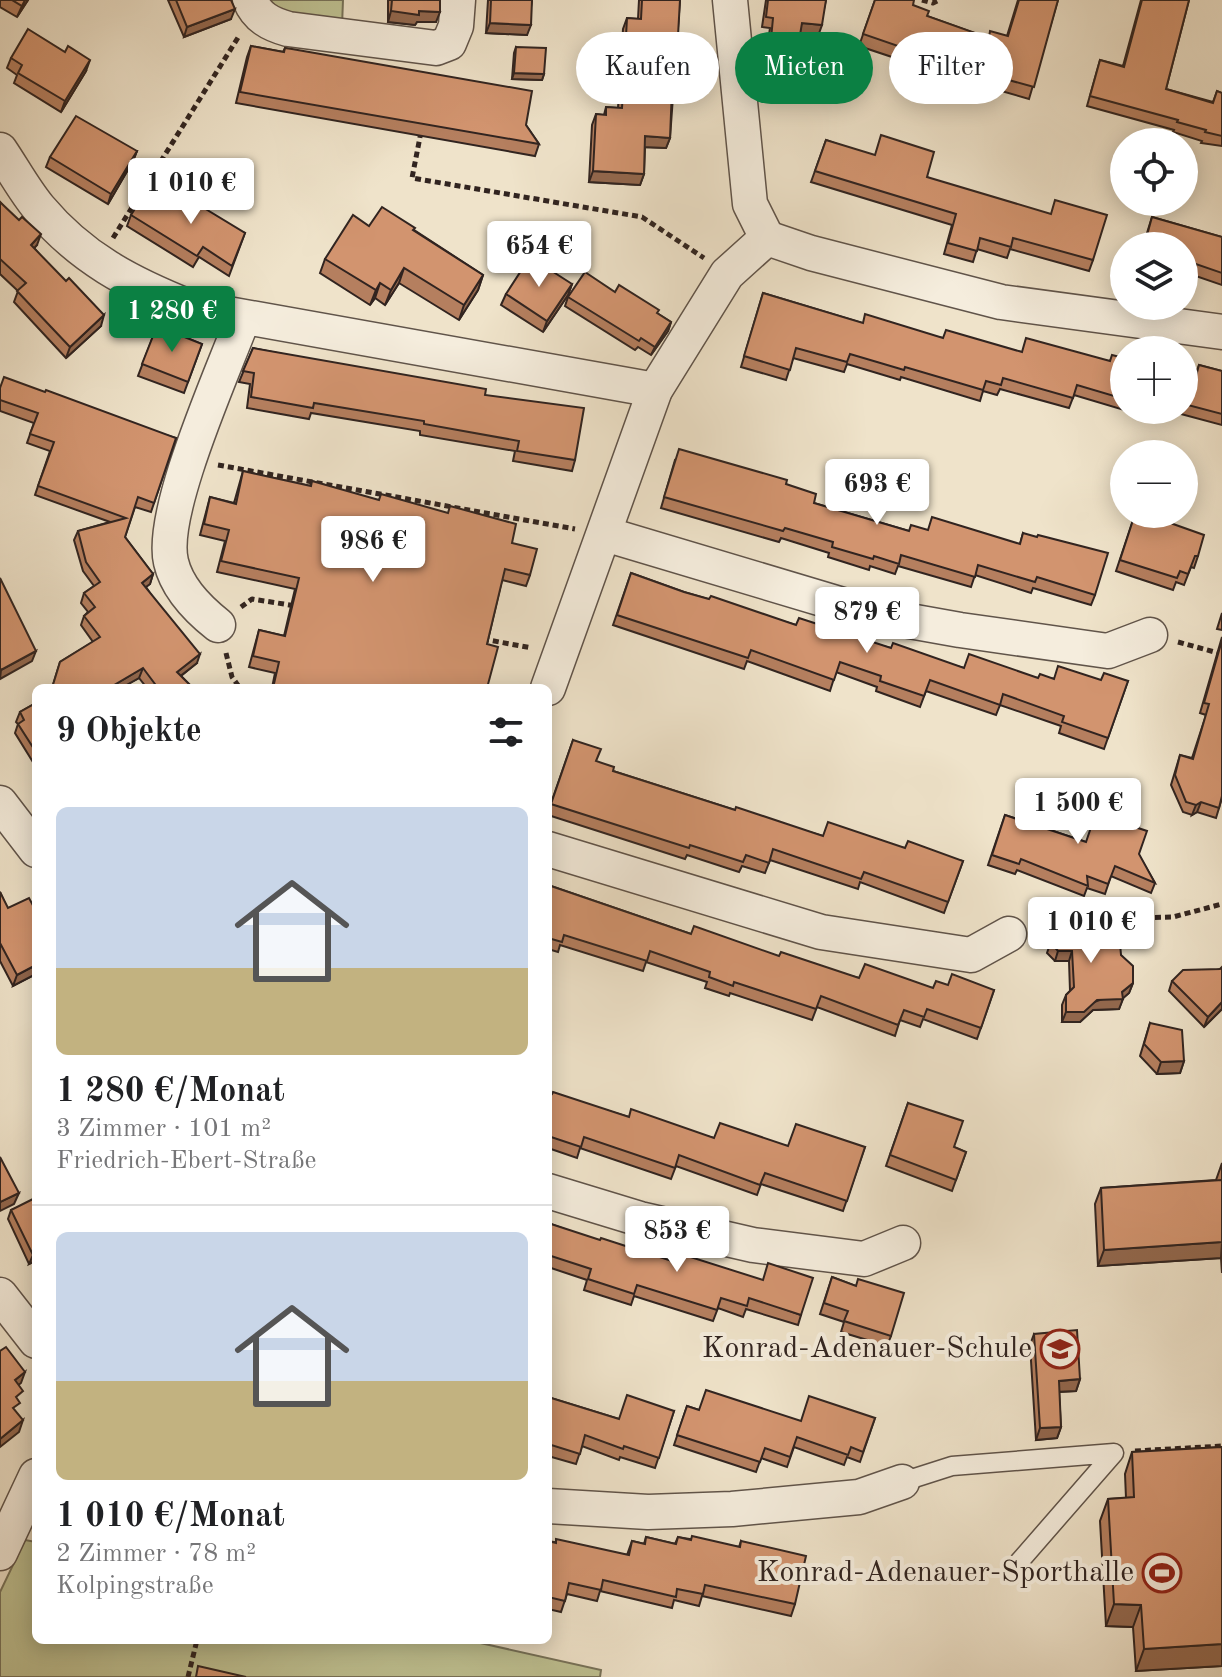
<!DOCTYPE html>
<html lang="de">
<meta charset="utf-8">
<style>
:root{--surface:#fff;--page:#f2f2f2;--text:#202124;--muted:#757577;--line:#e0e0e0;--accent:#0b8043}
body{margin:0;font-family:"Old Standard TT",serif;background:var(--page);color:var(--text);height:100vh;display:flex;flex-direction:column;font-size:30px;white-space:nowrap}
*{box-sizing:border-box;margin:0}
p{font-size:26px;color:var(--muted)}
.icon{flex:none;width:44px;height:44px;fill:none;stroke:currentColor;stroke-width:2;stroke-linecap:round;stroke-linejoin:round}
.map{position:relative;flex:1;overflow:hidden}
.sheet{position:absolute;left:32px;top:684px;width:520px;height:960px;display:flex;flex-direction:column;background:var(--surface);border-radius:12px;box-shadow:0 4px 20px #0003}
.sheet>*{flex:none}
.hud{position:absolute;left:576px;top:32px;width:526px;height:72px;display:flex;gap:16px}
.buttons{position:absolute;left:1110px;top:128px;display:grid;gap:16px}
.buttons a{display:grid;place-items:center;width:88px;height:88px;border-radius:50%;background:var(--surface);box-shadow:0 4px 20px #0003;font-size:40px}
.price{position:absolute;translate:-50% -68px;padding:0 18px;border-radius:8px;background:#fff;color:#222;font-size:26px;line-height:52px;filter:drop-shadow(0 2px 4px #0008)}
.price::after{content:'';position:absolute;left:50%;top:48px;width:24px;height:18px;margin-left:-12px;background:inherit;clip-path:polygon(0 0,100% 0,50% 100%)}
.price.active{background:var(--accent);color:#fff}
ul{padding:0;list-style:none}
li{display:grid;align-content:center;gap:16px;height:424px;padding:0 24px}
li+li{border-top:2px solid var(--line)}
li span{display:grid;place-items:center;height:248px;border-radius:12px;color:#555}
li>.icon{margin-inline-start:auto}
span .icon{width:144px;height:144px;fill:#fffc;stroke-width:1}
li b{font-size:34px}
h2{display:flex;justify-content:space-between;align-items:center;height:96px;padding:0 24px;font-size:34px}
.tag{padding:0 28px;border-radius:36px;background:var(--surface);box-shadow:0 4px 20px #0003;font-size:28px;line-height:72px}
.tag.active{background:var(--accent);color:#fff}
.map>svg:first-child{display:block}
.green{fill:#bfc293;stroke:#78735a;stroke-width:2}
.lines{fill:none;stroke-linecap:round;stroke-linejoin:round}
.lane-casing{stroke:#60544a;stroke-width:21}
.street-casing{stroke:#60544a;stroke-width:37}
.path{stroke:#312420;stroke-width:5;stroke-dasharray:6 4;stroke-linecap:butt}
.lane{stroke:#f5eddd;stroke-width:18}
.street{stroke:#f5eddd;stroke-width:34}
.wall{fill:#b57f5f;stroke:#312420;stroke-width:2}
.shaded-wall{fill:#93684e;stroke:#312420;stroke-width:2}
.building{fill:#d2946f;stroke:#312420;stroke-width:2}
.labels{text-anchor:middle;dominant-baseline:central;stroke-width:8;stroke-linejoin:round;paint-order:stroke}
.poi-label{font-size:30px;fill:#312420;stroke:#f5eddd;text-anchor:end}
</style>
<div class="map">
<svg width="1222" height="1677" viewBox="0 0 1222 1677">
<rect width="100%" height="100%" fill="#efe3ca"/>
<filter id="stains"><feTurbulence type="fractalNoise" baseFrequency=".0025" numOctaves="4"/><feColorMatrix values="0 0 0 0 .2 0 0 0 0 .09 0 0 0 0 .02 0 0 0 .5 -.17"/></filter>
<radialGradient id="worn" r=".72"><stop offset=".6" stop-color="#630" stop-opacity="0"/><stop offset="1" stop-color="#630" stop-opacity=".3"/></radialGradient>
<g class="green">
<polygon points="262,0 343,0 342,26 275,14"/>
<polygon points="25,1540 36,1542 36,1640 467,1640 601,1670 600,1677 0,1677 0,1592"/>
</g>
<g class="lines">
<defs>
<polyline id="lane" points="902,1482 952,1466 1114,1453 1019,1562"/>
<g id="street">
<path d="M250 0C257 17 270 24 288 29L436 48 449 43 456 26 458 0"/>
<polyline points="730,0 750,204 767,238"/>
<path d="M0 150C13 169 24 190 39 208 81 258 129 283 189 307L655 390"/>
<polyline points="767,238 811,253 1001,302 1222,332"/>
<polyline points="605,534 876,615 960,630 1108,651 1150,635"/>
<path d="M218 625C199 610 177 588 171 562 159 512 224 370 243 318"/>
<polyline points="548,688 655,390 727,274 767,238"/>
<polyline points="0,803 36,850"/>
<polyline points="548,849 821,932 971,955 1009,934"/>
<polyline points="548,1191 640,1219 753,1245 864,1259 903,1243"/>
<polyline points="0,1295 36,1341"/>
<polyline points="548,1506 648,1512 732,1509 859,1497 902,1482"/>
<polyline points="0,1553 36,1476"/>
</g>
</defs>
<use href="#lane" class="lane-casing"/>
<use href="#street" class="street-casing"/>
<g class="path">
<polyline points="922,0 933,3 939,0"/>
<polyline points="421,132 412,178 642,217 704,258"/>
<polyline points="113,238 239,36"/>
<polyline points="218,465 575,529"/>
<polyline points="241,607 252,599 296,606"/>
<polyline points="483,639 532,648"/>
<polyline points="1178,642 1222,654"/>
<polyline points="226,653 232,677 240,688"/>
<polyline points="1085,919 1173,917 1222,904"/>
<polyline points="1037,923 1045,919 1063,919"/>
<polyline points="1135,1451 1222,1446"/>
<polyline points="188,1677 197,1640"/>
</g>
<use href="#lane" class="lane"/>
<use href="#street" class="street"/>
</g>
<g class="wall">
<polygon points="0,0 28,0 17,17 0,7"/>
<polygon points="168,0 231,0 231,19 184,37"/>
<polygon points="388,0 440,0 436,22 417,22 415,25 388,22"/>
<polygon points="488,0 532,0 527,35 486,33"/>
<polygon points="639,0 680,0 670,138 666,148 645,147 644,174 640,185 589,182 592,125 596,114 604,115 606,107 618,108 623,29 627,18 638,19"/>
<polygon points="766,0 826,0 818,36 800,33 798,47 795,57 767,49 770,28 762,27"/>
<polygon points="875,0 913,5 927,16 988,38 1007,36 1018,0 1058,0 1029,99 991,88 989,93 948,81 949,76 859,46"/>
<polygon points="1141,0 1189,0 1166,89 1213,102 1217,91 1222,93 1222,146 1201,143 1202,141 1173,132 1174,130 1087,106 1100,60 1123,66"/>
<polygon points="251,46 283,52 285,48 526,125 539,144 535,156 236,103 247,57"/>
<polygon points="516,47 544,74 542,80 512,79 514,53"/>
<polygon points="11,58 86,71 61,112 14,83 17,75 7,68"/>
<polygon points="826,140 927,177 1093,260 1089,271 1010,249 1007,258 977,249 973,262 944,254 952,225 811,182"/>
<polygon points="137,151 133,161 108,204 46,167 50,157"/>
<polygon points="0,202 37,245 34,248 101,326 66,358 14,302 18,291 0,274"/>
<polygon points="166,207 245,233 229,276 199,257 193,267 127,226 131,215"/>
<polygon points="1152,217 1222,237 1222,285 1193,275 1189,285 1184,284 1184,246 1143,246"/>
<polygon points="369,226 414,230 483,275 478,290 459,320 399,283 385,305 375,298 370,305 320,273 325,259"/>
<polygon points="572,284 568,295 543,332 501,305 506,294"/>
<polygon points="615,292 657,313 671,322 668,331 651,355 638,347 635,350 565,306 568,297"/>
<polygon points="763,293 862,323 943,338 1022,352 1109,361 1124,358 1124,410 1074,395 1069,408 1000,389 997,395 983,391 980,401 901,377 900,380 847,364 844,372 793,358 786,380 741,367"/>
<polygon points="157,326 202,344 184,393 138,376"/>
<polygon points="253,348 485,395 575,460 572,471 513,461 515,451 420,435 420,431 311,413 309,419 247,408 250,384 239,382"/>
<polygon points="1199,365 1222,371 1222,425 1166,410 1184,410 1184,373 1195,376"/>
<polygon points="0,388 176,438 151,512 135,507 125,537 153,574 150,584 146,587 197,663 181,676 193,688 147,688 139,678 121,688 52,688 60,662 93,642 81,625 84,616 88,612 81,603 84,593 94,586 83,571 74,540 78,531 110,522 35,495 50,451 27,443 34,423 0,411"/>
<polygon points="1125,410 1142,410 1140,414"/>
<polygon points="675,460 786,484 814,503 909,531 927,530 1020,544 1023,533 1095,595 1091,605 1033,588 1031,593 975,575 971,587 898,566 895,574 870,566 869,570 828,557 829,553 781,538 779,542 661,508"/>
<polygon points="243,471 310,486 312,481 512,543 530,575 526,586 502,580 487,644 487,688 272,688 275,673 249,667 259,630 284,636 295,589 217,572 225,541 200,535 210,497 234,503"/>
<polygon points="1135,514 1198,556 1194,568 1191,567 1184,585 1176,582 1173,590 1116,571"/>
<polygon points="631,573 684,592 796,625 891,648 964,668 1038,678 1128,681 1104,749 1059,733 1061,726 1000,705 996,715 926,691 920,707 876,691 877,687 836,672 830,691 747,661 744,669 613,625"/>
<polygon points="1222,613 1222,630 1217,629"/>
<polygon points="1222,637 1222,798 1216,818 1197,812 1192,815 1183,812 1171,785 1180,755 1192,758 1206,715 1200,713"/>
<polygon points="36,703 36,767 15,733 18,724 16,722 20,712"/>
<polygon points="573,740 596,762 613,771 735,810 823,836 905,848 963,861 944,913 860,882 858,889 770,860 765,873 742,866 739,872 687,855 685,859 548,815 548,812"/>
<polygon points="1005,815 1086,842 1120,822 1155,883 1151,893 1111,876 1105,894 1087,888 1084,896 1017,870 1015,874 988,865"/>
<polygon points="548,885 691,934 859,978 933,988 948,985 994,990 977,1039 923,1019 920,1027 900,1020 895,1036 817,1007 812,1020 730,993 729,996 705,988 707,982 646,962 643,971 560,945 558,952 548,949"/>
<polygon points="0,892 36,974 13,986 0,961"/>
<polygon points="1060,915 1088,944 1121,955 1133,983 1129,993 1123,998 1119,1009 1093,1010 1080,1022 1062,1022 1062,1005 1066,995 1070,991 1069,961 1055,961 1047,953"/>
<polygon points="1220,969 1222,1009 1204,1027 1169,991 1172,981"/>
<polygon points="1150,1023 1184,1061 1180,1073 1157,1074 1140,1056"/>
<polygon points="548,1093 629,1117 714,1138 788,1146 865,1147 843,1211 761,1184 757,1195 676,1166 671,1179 580,1148 577,1158 548,1148"/>
<polygon points="908,1103 954,1147 966,1152 952,1191 886,1166"/>
<polygon points="1222,1163 1222,1273 1221,1258 1098,1266 1095,1204 1101,1188 1216,1180"/>
<polygon points="36,1201 36,1268 33,1262 29,1264 8,1219 11,1210"/>
<polygon points="548,1223 801,1315 798,1325 746,1309 743,1317 718,1308 713,1321 634,1296 631,1305 584,1290 587,1280 548,1267"/>
<polygon points="832,1277 856,1286 891,1336 887,1346 841,1332 844,1322 820,1314"/>
<polygon points="1034,1334 1080,1379 1076,1391 1059,1392 1061,1427 1057,1438 1036,1440 1030,1345"/>
<polygon points="548,1397 619,1419 674,1411 655,1468 620,1457 619,1460 582,1446 576,1464 548,1456"/>
<polygon points="687,1406 699,1410 800,1421 875,1418 860,1462 847,1457 844,1465 794,1447 787,1467 761,1458 756,1472 674,1445"/>
<polygon points="1222,1447 1222,1666 1136,1671 1133,1627 1106,1626 1100,1521 1108,1499 1126,1498 1125,1474 1132,1452"/>
<polygon points="646,1537 675,1544 678,1537 739,1547 741,1541 795,1604 791,1616 702,1596 699,1606 674,1600 672,1608 600,1591 597,1601 567,1594 561,1612 548,1609 548,1541 627,1555 632,1541 644,1544"/>
</g>
<g class="shaded-wall">
<polygon points="25,0 28,0 17,17 22,6"/>
<polygon points="235,9 231,19 184,37 187,27"/>
<polygon points="391,11 419,11 440,12 436,22 417,22 415,25 388,22"/>
<polygon points="490,23 531,25 527,35 486,33"/>
<polygon points="802,23 822,25 818,36 798,33"/>
<polygon points="90,60 86,71 61,112 65,101"/>
<polygon points="514,73 544,74 542,80 512,79"/>
<polygon points="645,136 670,138 666,148 642,147"/>
<polygon points="137,151 133,161 108,204 111,194"/>
<polygon points="593,171 644,174 640,185 589,182"/>
<polygon points="41,234 37,245 27,256 31,245"/>
<polygon points="404,268 399,283 385,305 391,290"/>
<polygon points="483,275 478,290 459,320 464,305"/>
<polygon points="380,283 375,298 370,305 376,290"/>
<polygon points="572,284 568,295 543,332 547,321"/>
<polygon points="104,315 101,326 66,358 70,347"/>
<polygon points="671,322 668,331 651,355 655,347"/>
<polygon points="153,574 150,584 139,592 142,583"/>
<polygon points="36,651 32,661 0,679 1,670"/>
<polygon points="200,654 197,663 174,681 177,672"/>
<polygon points="143,668 139,678 121,688 109,688"/>
<polygon points="1201,802 1197,812 1192,815 1196,805"/>
<polygon points="1058,951 1072,951 1069,961 1055,961"/>
<polygon points="36,965 36,974 13,986 17,975"/>
<polygon points="1133,983 1129,993 1121,1000 1123,999 1119,1009 1093,1010 1080,1022 1062,1022 1066,1012 1122,992"/>
<polygon points="1222,1002 1222,1009 1204,1027 1208,1017"/>
<polygon points="1184,1061 1180,1073 1157,1074 1161,1062"/>
<polygon points="19,1193 14,1204 0,1211 0,1202"/>
<polygon points="1222,1242 1221,1258 1098,1266 1104,1250"/>
<polygon points="36,1253 33,1262 29,1264 33,1255"/>
<polygon points="25,1372 21,1383 11,1391 15,1380"/>
<polygon points="1080,1379 1076,1391 1054,1392 1059,1381"/>
<polygon points="23,1420 19,1432 0,1447 0,1439"/>
<polygon points="1061,1427 1057,1438 1036,1440 1040,1428"/>
<polygon points="1114,1604 1141,1605 1133,1627 1106,1626"/>
<polygon points="1222,1644 1222,1666 1136,1671 1144,1649"/>
</g>
<g class="building">
<polygon points="12,0 25,0 22,6"/>
<polygon points="176,0 231,0 235,9 187,27"/>
<polygon points="392,0 440,0 440,12 419,11 419,15 391,11"/>
<polygon points="491,0 532,0 531,25 490,23"/>
<polygon points="642,0 680,0 675,89 672,89 670,138 645,136 644,174 593,171 596,114 606,115 606,107 622,108 627,18 641,19"/>
<polygon points="768,0 826,0 822,25 802,23 798,47 771,39 773,18 766,17"/>
<polygon points="875,0 914,0 913,5 929,11 927,16 989,38 990,31 1008,36 1019,0 1058,0 1034,87 994,76 993,82 952,70 953,65 863,34"/>
<polygon points="1142,0 1189,0 1166,89 1213,103 1217,91 1222,93 1222,136 1205,132 1206,130 1177,122 1178,120 1090,96 1100,60 1124,67"/>
<polygon points="28,29 65,52 68,46 90,60 65,101 18,73 22,65 11,58"/>
<polygon points="251,46 284,52 285,48 292,49 532,91 526,125 539,144 240,92"/>
<polygon points="516,47 546,48 544,74 514,73"/>
<polygon points="76,116 137,151 111,194 50,157"/>
<polygon points="881,135 934,152 927,177 1051,214 1055,200 1107,215 1093,260 1013,238 1011,247 980,238 977,251 948,243 956,214 815,171 826,140 875,155"/>
<polygon points="176,191 245,233 232,266 203,247 197,256 131,215 145,193 166,207"/>
<polygon points="0,202 19,220 22,217 41,234 31,245 66,281 69,278 104,315 70,347 17,291 26,283 0,259"/>
<polygon points="382,207 415,228 413,230 483,275 464,305 404,268 391,290 380,283 376,290 325,259 353,215 369,226"/>
<polygon points="1152,217 1222,237 1222,273 1196,264 1193,275 1184,272 1184,246 1144,246"/>
<polygon points="530,257 572,284 547,321 506,294"/>
<polygon points="585,272 615,292 619,285 659,310 657,313 671,322 655,347 641,338 639,341 568,297"/>
<polygon points="763,293 863,323 865,314 943,338 946,330 1022,352 1026,338 1110,361 1112,355 1124,358 1124,399 1077,385 1073,398 1003,378 1001,385 986,381 983,390 905,367 904,370 850,354 847,362 796,348 790,370 744,356"/>
<polygon points="157,326 202,344 188,382 142,364"/>
<polygon points="253,348 486,389 485,395 584,408 575,460 517,451 519,441 424,424 424,421 314,403 313,408 251,397 254,373 243,371"/>
<polygon points="1199,365 1222,371 1222,414 1184,404 1184,373 1196,376"/>
<polygon points="4,377 45,392 46,390 176,438 154,503 138,497 125,537 153,574 142,583 200,654 177,672 193,688 158,688 143,668 109,688 52,688 60,662 100,637 84,616 95,607 84,593 100,582 86,562 78,531 126,518 38,486 54,442 30,434 38,413 0,400 0,388"/>
<polygon points="679,449 787,480 786,484 816,494 814,503 909,531 911,525 928,530 932,517 1020,544 1023,533 1037,537 1038,535 1108,553 1095,595 1037,577 1035,582 978,565 975,577 901,555 899,564 874,556 873,559 832,547 833,542 785,528 783,531 664,497"/>
<polygon points="243,471 311,486 312,481 379,500 381,494 448,513 450,506 516,524 512,543 537,549 530,575 505,569 487,644 498,647 487,688 273,688 279,662 253,656 259,630 285,636 299,578 221,561 229,530 204,524 210,497 236,504"/>
<polygon points="1135,514 1145,514 1204,535 1198,556 1195,556 1188,574 1180,571 1177,578 1120,560"/>
<polygon points="631,573 684,592 709,599 711,596 796,625 799,618 891,648 893,643 964,668 969,654 1038,678 1040,674 1054,679 1058,666 1101,680 1104,673 1128,681 1108,738 1062,722 1064,716 1003,694 1000,705 930,680 924,696 880,681 881,676 840,662 834,680 751,650 748,658 617,615"/>
<polygon points="0,578 36,651 1,670 0,668"/>
<polygon points="1222,640 1222,796 1219,808 1201,802 1196,805 1186,802 1175,775 1180,755 1193,759 1209,704 1204,703"/>
<polygon points="36,703 36,752 18,724 24,720 20,712"/>
<polygon points="573,740 601,749 596,761 614,767 613,771 735,810 736,807 823,836 828,822 905,848 908,841 963,861 948,902 864,872 861,879 773,849 769,863 746,855 743,862 690,845 689,848 551,804"/>
<polygon points="1103,792 1128,799 1120,822 1147,831 1139,854 1155,883 1115,866 1108,884 1087,876 1088,886 1021,859 1019,864 992,855 1005,815 1086,842"/>
<polygon points="548,885 691,934 694,926 779,956 781,952 859,978 865,964 933,988 936,981 948,985 952,974 994,990 981,1028 927,1009 924,1017 904,1010 898,1025 821,996 816,1009 734,982 733,986 709,977 710,972 650,951 647,961 564,935 562,942 548,938"/>
<polygon points="0,892 8,908 29,898 36,911 36,965 17,975 0,943"/>
<polygon points="1088,914 1088,944 1120,943 1121,955 1133,966 1133,983 1122,992 1123,999 1097,1000 1084,1012 1066,1012 1066,995 1074,987 1072,951 1058,951 1051,943 1060,915"/>
<polygon points="1222,967 1222,1002 1208,1017 1172,981 1183,970 1220,969"/>
<polygon points="1150,1023 1182,1030 1184,1061 1161,1062 1144,1044"/>
<polygon points="553,1092 629,1117 631,1109 714,1138 720,1123 788,1146 796,1124 865,1147 847,1201 765,1173 760,1185 679,1155 675,1168 584,1137 581,1147 548,1136 548,1093 552,1094"/>
<polygon points="908,1103 963,1121 954,1147 966,1152 956,1180 890,1155"/>
<polygon points="0,1157 19,1193 0,1202"/>
<polygon points="1222,1180 1222,1242 1104,1250 1101,1188"/>
<polygon points="35,1198 36,1201 36,1253 33,1255 11,1210"/>
<polygon points="548,1223 600,1240 601,1238 675,1262 678,1253 763,1280 768,1263 813,1278 801,1315 749,1298 747,1306 721,1298 717,1310 637,1285 634,1294 588,1279 591,1269 548,1255"/>
<polygon points="832,1277 856,1286 858,1279 904,1293 891,1336 844,1321 848,1311 824,1303"/>
<polygon points="1077,1330 1080,1379 1059,1381 1061,1427 1040,1428 1034,1334"/>
<polygon points="6,1347 25,1372 15,1380 23,1391 16,1397 20,1403 13,1408 23,1420 0,1439 0,1351"/>
<polygon points="706,1390 801,1421 809,1396 875,1418 863,1452 851,1447 848,1455 797,1437 790,1457 765,1448 760,1462 677,1435 687,1406 699,1410"/>
<polygon points="627,1395 674,1411 659,1458 624,1446 623,1449 585,1435 580,1454 548,1444 548,1397 619,1419"/>
<polygon points="1222,1447 1222,1644 1144,1649 1141,1605 1114,1604 1108,1499 1134,1497 1132,1452"/>
<polygon points="692,1536 740,1547 741,1541 806,1556 795,1604 705,1585 703,1594 677,1589 676,1597 603,1580 601,1590 569,1583 565,1601 548,1597 548,1541 556,1543 556,1539 629,1555 632,1541 645,1544 646,1537 676,1544 678,1537 691,1540"/>
<polygon points="198,1666 246,1677 196,1677"/>
</g>
<defs>
<symbol id="school-ring" viewBox="-11 -11 22 22"><circle r="9.5" fill="#f5eddd" stroke="#8f2418" stroke-width="1.5"/><path d="M0-5L7-2L0 1L-7-2ZM-4 1L0 2.5L4 1V4Q0 6-4 4Z" fill="#8f2418"/></symbol>
<symbol id="stadium-ring" viewBox="-11 -11 22 22"><circle r="9.5" fill="#f5eddd" stroke="#8f2418" stroke-width="1.5"/><path d="M0-5a6.5 5 0 1 0 0 10a6.5 5 0 1 0 0-10ZM-3.5-1.8h7v3.6h-7Z" fill="#8f2418"/></symbol>
</defs>
<g fill-rule="evenodd">
<use href="#school-ring" x="1038" y="1327" width="44" height="44"/>
<use href="#stadium-ring" x="1140" y="1551" width="44" height="44"/>
</g>
<g class="labels">
<g class="poi-label">
<text x="1032" y="1349">Konrad-Adenauer-Schule</text>
<text x="1134" y="1573">Konrad-Adenauer-Sporthalle</text>
</g>
</g>
<rect width="100%" height="100%" filter="url(#stains)"/>
<rect width="100%" height="100%" fill="url(#worn)"/>
</svg>
<div class="buttons">
<a><svg class="icon" aria-label="locate" viewBox="0 0 24 24"><circle cx="12" cy="12" r="6"/><path d="M12 2v4M12 18v4M2 12h4M18 12h4"/></svg></a>
<a><svg class="icon" aria-label="layers" viewBox="0 0 24 24"><path d="M12 4l9 5-9 5-9-5zM3 14l9 5 9-5"/></svg></a>
<a>+</a>
<a>−</a>
</div>
<b class="price" style="left:191px;top:226px">1 010 €</b>
<b class="price" style="left:539px;top:289px">654 €</b>
<b class="price active" style="left:172px;top:354px">1 280 €</b>
<b class="price" style="left:877px;top:527px">693 €</b>
<b class="price" style="left:373px;top:584px">986 €</b>
<b class="price" style="left:867px;top:655px">879 €</b>
<b class="price" style="left:1078px;top:846px">1 500 €</b>
<b class="price" style="left:1091px;top:965px">1 010 €</b>
<b class="price" style="left:677px;top:1274px">853 €</b>
<div class="hud">
<a class="tag">Kaufen</a>
<a class="tag active">Mieten</a>
<a class="tag">Filter</a>
</div>
<section class="sheet">
<h2>9 Objekte<svg class="icon" aria-label="filters" viewBox="0 0 24 24"><path d="M4 7h16M4 17h16"/><circle cx="9" cy="7" r="2"/><circle cx="15" cy="17" r="2"/></svg></h2>
<ul>
<li><span style="background:linear-gradient(#c9d6e8 65%,#c2b280 0)"><svg class="icon" aria-label="home" viewBox="0 0 24 24"><path d="M3 11l9-7 9 7M6 9v11h12V9"/></svg></span><div><b>1 280 €/Monat</b><p>3 Zimmer · 101 m²</p><p>Friedrich-Ebert-Straße</p></div></li>
<li><span style="background:linear-gradient(#c9d6e8 60%,#c2b280 0)"><svg class="icon" aria-label="home" viewBox="0 0 24 24"><path d="M3 11l9-7 9 7M6 9v11h12V9"/></svg></span><div><b>1 010 €/Monat</b><p>2 Zimmer · 78 m²</p><p>Kolpingstraße</p></div></li>
</ul>
</section>
</div>
